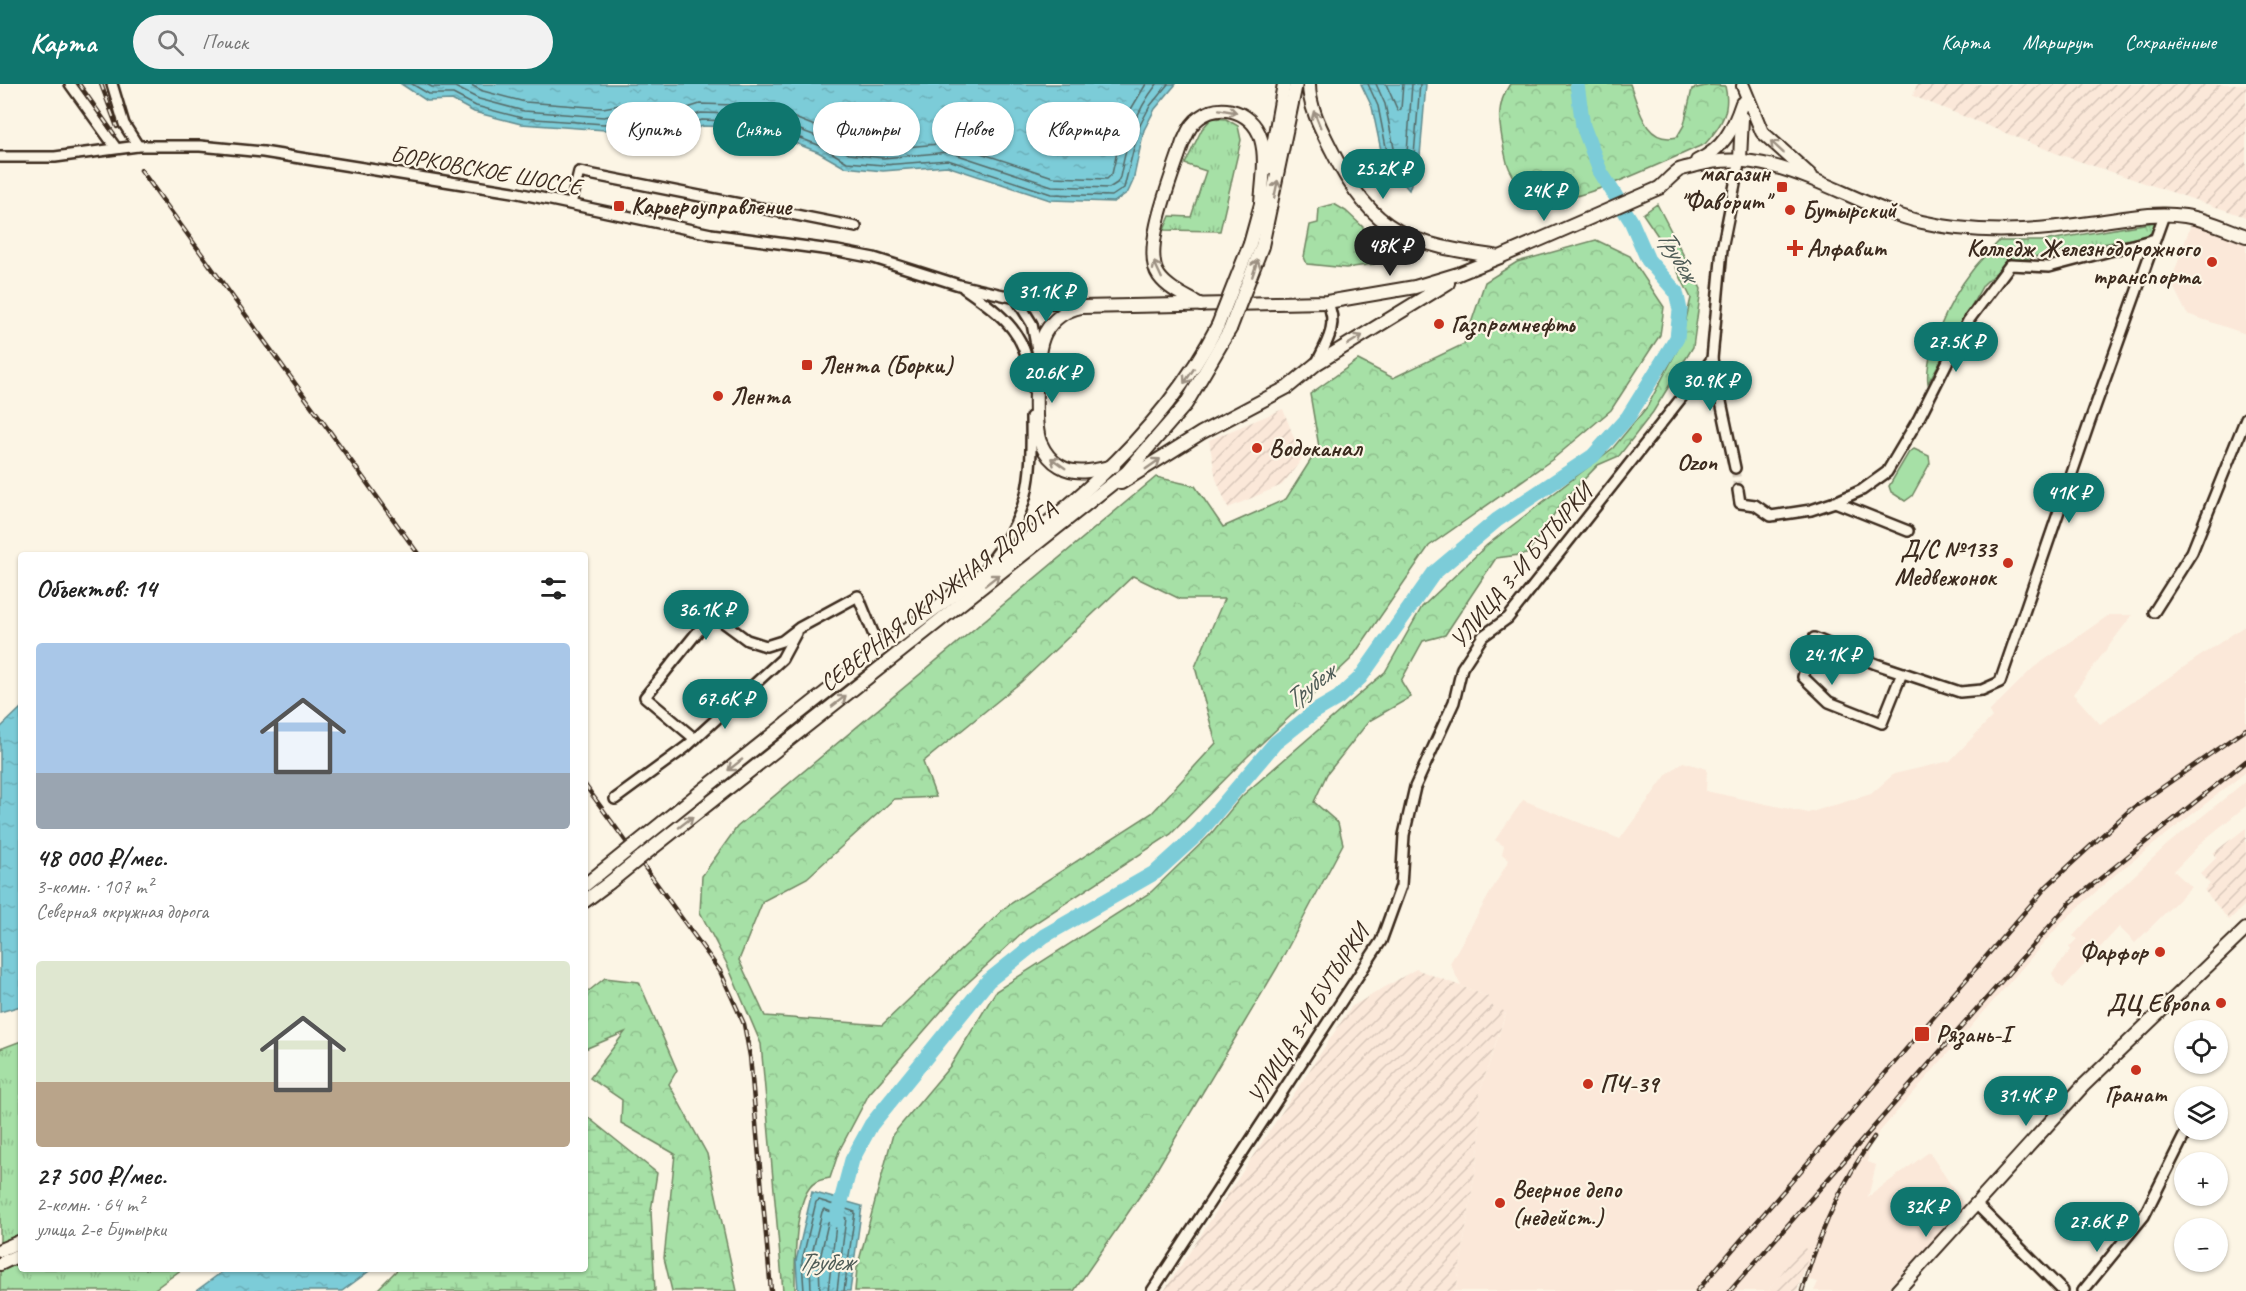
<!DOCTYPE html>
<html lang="ru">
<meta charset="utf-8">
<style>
:root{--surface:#fff;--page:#f2f2f2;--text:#222;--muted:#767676;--accent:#0f766e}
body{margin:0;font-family:Caveat,sans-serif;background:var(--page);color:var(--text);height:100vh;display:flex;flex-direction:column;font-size:22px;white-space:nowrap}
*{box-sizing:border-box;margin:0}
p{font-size:20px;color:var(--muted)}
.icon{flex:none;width:33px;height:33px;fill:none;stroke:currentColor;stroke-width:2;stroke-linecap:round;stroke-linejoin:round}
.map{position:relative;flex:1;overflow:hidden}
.panel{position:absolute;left:18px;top:468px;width:570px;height:720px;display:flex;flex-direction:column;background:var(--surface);border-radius:6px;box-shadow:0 2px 4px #0004}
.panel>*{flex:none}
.banner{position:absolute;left:606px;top:18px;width:570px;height:54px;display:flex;gap:12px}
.tools{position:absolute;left:2174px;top:936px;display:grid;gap:12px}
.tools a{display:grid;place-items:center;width:54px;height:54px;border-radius:50%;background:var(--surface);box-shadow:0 2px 4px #0004;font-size:30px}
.price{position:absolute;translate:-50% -51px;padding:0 14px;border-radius:21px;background:var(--accent);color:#fff;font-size:20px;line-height:39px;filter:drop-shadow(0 2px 3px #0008)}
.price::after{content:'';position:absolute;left:50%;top:36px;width:18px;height:14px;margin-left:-9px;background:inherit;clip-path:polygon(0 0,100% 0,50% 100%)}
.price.active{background:#222;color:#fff}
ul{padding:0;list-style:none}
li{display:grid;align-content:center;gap:12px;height:318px;padding:0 18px}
li span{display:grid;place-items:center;height:186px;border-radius:6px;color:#555}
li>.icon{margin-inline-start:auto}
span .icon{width:108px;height:108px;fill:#fffc;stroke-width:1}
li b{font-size:26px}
h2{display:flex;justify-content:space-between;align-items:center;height:72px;padding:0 18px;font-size:26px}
.chip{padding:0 21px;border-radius:27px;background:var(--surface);box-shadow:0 2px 4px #0004;font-size:21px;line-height:54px}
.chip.active{background:var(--accent);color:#fff}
header{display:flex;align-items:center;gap:36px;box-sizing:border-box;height:84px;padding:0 30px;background:var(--accent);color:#fff}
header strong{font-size:28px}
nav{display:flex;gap:33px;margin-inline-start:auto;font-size:21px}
.search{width:420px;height:54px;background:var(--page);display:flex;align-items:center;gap:15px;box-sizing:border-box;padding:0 21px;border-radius:33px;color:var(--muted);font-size:22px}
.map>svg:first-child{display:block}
.built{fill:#fbe8d9}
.industrial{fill:url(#industrial-furrows)}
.grass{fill:url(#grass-tufts);stroke:#708562;stroke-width:1.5}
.forest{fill:url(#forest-crowns);stroke:#708562;stroke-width:1.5;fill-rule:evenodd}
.wetland{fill:url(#wetland-marsh);stroke:#708562;stroke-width:1.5}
.garden{fill:#a6e0a6;stroke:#708562;stroke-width:1.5}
.water{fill:url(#water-ripples);stroke:#628b8e;stroke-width:1.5}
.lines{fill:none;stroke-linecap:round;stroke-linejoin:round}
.shore{stroke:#556b68;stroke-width:1.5}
.river{stroke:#7cccd8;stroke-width:15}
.minor-tunnel{stroke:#d5ccbd;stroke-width:9;stroke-dasharray:9 4.5;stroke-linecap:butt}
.minor-casing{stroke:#3b2a1e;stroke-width:14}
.major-casing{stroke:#3b2a1e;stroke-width:16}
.minor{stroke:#fcf5e5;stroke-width:9}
.major{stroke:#fcf5e5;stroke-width:12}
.rail-casing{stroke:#3b2a1e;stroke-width:4.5}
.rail{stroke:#fcf5e5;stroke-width:2;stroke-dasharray:7;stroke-linecap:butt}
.major-bridge-casing{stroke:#3b2a1e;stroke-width:16;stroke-linecap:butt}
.major-bridge{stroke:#fcf5e5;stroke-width:12}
.oneway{stroke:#9c9082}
.poi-dot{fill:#c8321e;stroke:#fcf5e5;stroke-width:2}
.labels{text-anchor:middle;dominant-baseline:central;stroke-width:4.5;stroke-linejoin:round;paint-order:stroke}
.street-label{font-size:24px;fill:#3b2a1e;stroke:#fcf5e5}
.poi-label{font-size:24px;font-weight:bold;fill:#3b2a1e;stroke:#fcf5e5;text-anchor:start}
.water-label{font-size:26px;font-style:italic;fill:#4e5b56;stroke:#fcf5e5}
</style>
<header>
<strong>Карта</strong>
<div class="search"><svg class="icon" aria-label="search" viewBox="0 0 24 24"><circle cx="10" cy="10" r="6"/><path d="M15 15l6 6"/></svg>Поиск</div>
<nav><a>Карта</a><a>Маршрут</a><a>Сохранённые</a></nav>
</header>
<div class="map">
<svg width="2246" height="1207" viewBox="0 0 2246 1207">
<defs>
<pattern id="industrial-furrows" width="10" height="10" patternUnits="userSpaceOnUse" patternTransform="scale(1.5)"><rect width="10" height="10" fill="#fbe8d9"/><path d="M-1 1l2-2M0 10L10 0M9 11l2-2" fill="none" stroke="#d8c7ba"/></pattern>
<pattern id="grass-tufts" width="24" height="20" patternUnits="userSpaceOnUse" patternTransform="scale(1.5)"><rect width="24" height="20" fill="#a6e0a6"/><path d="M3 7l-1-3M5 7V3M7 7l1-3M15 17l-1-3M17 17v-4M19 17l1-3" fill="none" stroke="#90c08e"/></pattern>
<pattern id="forest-crowns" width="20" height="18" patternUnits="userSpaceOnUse" patternTransform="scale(1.5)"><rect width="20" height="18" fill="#a6e0a6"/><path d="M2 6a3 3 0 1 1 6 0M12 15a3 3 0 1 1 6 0" fill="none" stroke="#90c08e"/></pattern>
<pattern id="wetland-marsh" width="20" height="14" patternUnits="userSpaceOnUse" patternTransform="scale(1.5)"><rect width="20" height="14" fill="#a6e0a6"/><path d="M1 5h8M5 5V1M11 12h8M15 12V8" fill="none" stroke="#90c08e"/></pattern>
<pattern id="water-ripples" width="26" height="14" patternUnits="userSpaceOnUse" patternTransform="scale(1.5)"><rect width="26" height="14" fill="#7cccd8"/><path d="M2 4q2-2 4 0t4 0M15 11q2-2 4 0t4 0" fill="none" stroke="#6cafb9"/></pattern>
</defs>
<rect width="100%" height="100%" fill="#fcf5e5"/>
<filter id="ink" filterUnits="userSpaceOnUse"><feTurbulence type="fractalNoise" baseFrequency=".0167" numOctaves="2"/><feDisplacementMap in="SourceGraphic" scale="12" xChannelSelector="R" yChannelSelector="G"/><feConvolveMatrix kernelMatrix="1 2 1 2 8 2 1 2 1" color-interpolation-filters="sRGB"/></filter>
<g filter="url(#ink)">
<g class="built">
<polygon points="2191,140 2246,159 2246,250 2187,230 2171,198"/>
<polygon points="2109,531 2132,531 2073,610 2100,640 2246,541 2246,688 2116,790 2062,838 1868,1061 1868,1078 1876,1081 1868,1113 1929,1068 1965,1122 1885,1207 1814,1207 1818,1198 1809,1196 1805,1184 1794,1174 1768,1207 1456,1207 1479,1063 1480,1007 1506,929 1486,919 1489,913 1461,902 1450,879 1509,776 1502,770 1504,762 1495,756 1523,716 1620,755 1667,690 1683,678 1707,685 1706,707 1808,729 1871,710 1894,690 1950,677 1992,633 1989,628 2033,584"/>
<polygon points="2246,697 2246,722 2204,756 2174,787 2191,803 2135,859 2119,843 2063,904 2056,898 2052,889 2071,866 2069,863 2077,855 2073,852 2096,827 2168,760"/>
</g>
<g class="industrial">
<polygon points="1917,0 2246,0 2246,133 2058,70 1913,12"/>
<polygon points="1283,325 1302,375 1282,401 1228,424 1216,395 1209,356"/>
<polygon points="2246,744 2246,820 2229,836 2204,806 2210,800 2200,790 2216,774 2213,769"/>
<polygon points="1416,885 1489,913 1486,919 1506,928 1480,1007 1479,1063 1456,1207 1164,1207 1351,923"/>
<polygon points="1802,1162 1810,1168 1797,1207 1768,1207"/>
</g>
<g class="grass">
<polygon points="1212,34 1226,35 1238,42 1241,56 1220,147 1164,146 1170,132 1191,133 1206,87 1185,80 1202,45"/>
<path d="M2156 138 2151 151 2007 178 1983 201 1928 299C1924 269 1952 212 1971 188 1979 177 1990 167 1999 157H2043Z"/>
<polygon points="21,957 21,1185 182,1185 152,1207 0,1207 0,965"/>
</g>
<g class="forest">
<path d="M1510 0H1630C1639 24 1645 61 1677 53L1684 41 1692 5 1710 1 1725 2C1731 27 1721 42 1705 60 1671 74 1577 121 1545 116 1524 113 1508 89 1505 70 1500 45 1494 23 1510 0Z"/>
<polygon points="1334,120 1346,127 1380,159 1378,177 1374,180 1346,184 1307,180 1304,173 1310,141 1318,139 1319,124"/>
<polygon points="1657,120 1701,205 1693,263 1653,328 1619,372 1598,381 1563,417 1527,470 1496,474 1445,551 1423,557 1401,597 1411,613 1369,637 1327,690 1314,718 1338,739 1343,760 1277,884 1148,1100 1074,1207 855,1207 857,1184 893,1050 951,981 996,907 1151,808 1210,751 1242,712 1385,588 1422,523 1487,461 1613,364 1647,323 1680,261 1691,214 1666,164 1643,130"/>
<path d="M1596 156 1630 172 1664 223 1660 251 1611 326 1553 375 1429 462 1351 575 1247 673 1171 750 1026 845 959 907 869 1010 839 1067 830 1094C826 1095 819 1096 816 1098 793 1110 795 1184 795 1207H783L761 960 727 880 700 828 702 792 737 743 1156 393 1195 402 1223 443 1286 415 1319 363 1310 310 1358 276 1393 294 1464 260 1485 198 1517 178ZM1133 492 1180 515H1224L1195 583 1216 659 1152 729 1007 822 882 941 765 932 739 876 763 817 807 794 894 715 936 713 923 678 1021 598Z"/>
<polygon points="605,894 639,898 677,986 669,1000 707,1070 737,1207 672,1207 664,1174 675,1070 621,1039 622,1016 590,994 625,948 585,965 585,910"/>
</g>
<polygon class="wetland" points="585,1031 657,1089 651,1127 655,1207 376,1207 398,1185 585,1185"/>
<polygon class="garden" points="1914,365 1929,372 1930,379 1912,412 1905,417 1891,408 1889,402 1909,368"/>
<g class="water">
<polygon points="401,0 1176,0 1155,25 1144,46 1133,97 1128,108 1114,118 1050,116 947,82 883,87 844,83 818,68 782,54 731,43 703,42 678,51 617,43 605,46 521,40 474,28 452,16 427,17"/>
<polygon points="1361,0 1426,0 1420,72 1409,106 1383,76 1372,23"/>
<polygon points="21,624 21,922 0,928 0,644"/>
<polygon points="812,1108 862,1122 850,1207 798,1207 796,1177"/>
<polygon points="226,1185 372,1185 342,1207 196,1207"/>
</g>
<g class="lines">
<g class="shore">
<polyline points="412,0 429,10 453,10 476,22 522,34 604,40 618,37 676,45 702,36 731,37 784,48 821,62 847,78 883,81 948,76 1051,110 1112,112 1124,104 1139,43 1150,22 1168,0"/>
<path d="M426 0 432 3H455L479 15 524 27 604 33 618 30 676 37 701 29 733 30 787 41 824 55 849 70 883 74 949 68 1052 102 1109 104 1117 99 1120 93C1128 55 1133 31 1157 0"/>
<polyline points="469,0 483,7 525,18 603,24 619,21 675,28 700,20 735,21 790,32 827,47 852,61 883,65 950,59 1053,93 1107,95 1112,90 1124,37 1146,0"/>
<polyline points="1368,0 1378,22 1388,73 1405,91 1414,71 1420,0"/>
<polyline points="1376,0 1385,20 1395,69 1402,76 1407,69 1412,0"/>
<polyline points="1386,0 1398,27 1401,25 1403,0"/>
<polyline points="804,1207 802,1177 816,1118 819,1116 855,1128 844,1207"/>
<polyline points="811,1207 810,1178 822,1128 824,1125 846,1134 837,1207"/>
<polyline points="820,1207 819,1179 828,1139 831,1137 836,1141 828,1207"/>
</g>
<polyline class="river" points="836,1136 852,1076 871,1041 988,897 1044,852 1156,788 1199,749 1275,659 1314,628 1338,614 1360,594 1434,489 1497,436 1593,372 1628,333 1677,254 1680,226 1676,208 1648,176 1631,137 1600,87 1583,42 1577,0"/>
<polyline class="minor-tunnel" points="1735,384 1738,406"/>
<defs>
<g id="minor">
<polyline points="70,0 116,64"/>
<polyline points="112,0 124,40 138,62"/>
<polyline points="0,73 55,73 138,62 200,62 263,68 513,108 711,150 838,167 874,174 959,201 1016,214 1079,223"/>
<polyline points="571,120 579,88 856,143"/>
<path d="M964 204C1004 232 1030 251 1031 304"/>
<polyline points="1016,214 1032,240 1037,266"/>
<path d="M1317 278C1327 259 1339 239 1327 218"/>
<polyline points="1735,384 1712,275 1722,165 1740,75"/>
<polyline points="1738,406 1740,419 1755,421 1771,432 1811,426 1835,418 1862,406 1887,388 1919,334 1968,237 2010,181 2049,183 2155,155"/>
<polyline points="1835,418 1908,447"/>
<path d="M988 481C1030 429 1032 398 1031 333"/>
<polyline points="2154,528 2192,468 2246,334"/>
<polyline points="1902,589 1882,639 1829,618 1803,593 1814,554 1876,580 1960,608 1982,606 2000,598 2090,337 2164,131"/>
<polyline points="695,655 645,613 712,530 747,556 766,562 782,557 799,544 858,512 880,566"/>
<polyline points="615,715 686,663 782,575 796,549"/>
<polyline points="1977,1121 2063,1207"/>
<polyline points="1152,1207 1381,857 1401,802 1404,751 1415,703 1454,618 1462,584 1483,552 1508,534 1712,275"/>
<polyline points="2083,1207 2144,1132 2187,1046"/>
</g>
<g id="major">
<path d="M1309 0C1309 23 1321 45 1331 65 1374 152 1410 160 1499 173"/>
<polyline points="1743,2 1762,48 1811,92"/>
<polyline points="1740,75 1742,34"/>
<path d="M1697 77C1723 65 1733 46 1742 19"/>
<polyline points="1269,84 1284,0"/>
<polyline points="1250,160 1263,113"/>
<polyline points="1262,162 1296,0"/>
<path d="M1201 221C1188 213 1169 206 1159 192 1140 166 1174 88 1183 58 1186 53 1188 46 1192 41 1212 15 1252 24 1261 55 1267 75 1262 100 1261 120"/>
<path d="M1114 382C1096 386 1076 392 1060 382 1051 377 1044 367 1040 358 1033 338 1035 268 1045 249 1053 235 1066 226 1081 223L1327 218 1415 203 1458 190 1500 173 1659 104C1665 99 1672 91 1679 86 1684 84 1691 83 1697 81 1776 59 1848 121 1922 138 1977 151 2035 147 2090 139 2122 135 2153 127 2185 132 2206 135 2226 145 2246 152"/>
<polyline points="1121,399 1201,349 1288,303 1316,280 1448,199"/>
<path d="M632 763C714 697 797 630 881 565 1005 470 1145 384 1218 241"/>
<polyline points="640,774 1127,388 1186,320 1230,245"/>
<polyline points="585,801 601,788"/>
<polyline points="585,817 609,799"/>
<polyline points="0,1166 21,1157"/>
<polyline points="0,1180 21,1170"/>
<polyline points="1897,1207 2083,1002 2246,845"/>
</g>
</defs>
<use href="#minor" class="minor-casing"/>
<use href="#major" class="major-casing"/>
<use href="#minor" class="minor"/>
<use href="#major" class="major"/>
<defs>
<g id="rail">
<polyline points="79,0 114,50"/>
<polyline points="101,0 117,43"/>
<polyline points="141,86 419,471"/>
<polyline points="585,701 720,887 744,940 750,972 771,1207"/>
<polyline points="1697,1207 2047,802 2130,726 2246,645"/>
<polyline points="1730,1207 2070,819 2246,677"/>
<path d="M1802 1207C1818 1153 1841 1098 1874 1053"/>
</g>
</defs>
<use href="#rail" class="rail-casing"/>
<use href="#rail" class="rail"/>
<defs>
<g id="major-bridge">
<polyline points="1218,241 1250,160"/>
<polyline points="1230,245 1262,162"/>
<polyline points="601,788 632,763"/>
<polyline points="609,799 640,774"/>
</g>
</defs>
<use href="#major-bridge" class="major-bridge-casing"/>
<use href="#major-bridge" class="major-bridge"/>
</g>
<defs><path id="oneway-shaft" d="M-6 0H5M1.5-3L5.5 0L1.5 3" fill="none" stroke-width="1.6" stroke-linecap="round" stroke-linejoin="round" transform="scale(1.5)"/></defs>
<g class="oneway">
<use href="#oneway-shaft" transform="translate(1228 27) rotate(10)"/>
<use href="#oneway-shaft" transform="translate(1317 35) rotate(-112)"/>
<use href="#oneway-shaft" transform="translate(1777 63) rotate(-137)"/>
<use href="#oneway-shaft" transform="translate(1276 105) rotate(-78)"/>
<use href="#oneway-shaft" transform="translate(1255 184) rotate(-72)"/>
<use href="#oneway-shaft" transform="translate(1158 186) rotate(-115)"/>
<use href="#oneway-shaft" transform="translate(1355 256) rotate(-32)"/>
<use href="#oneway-shaft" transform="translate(1189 292) rotate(124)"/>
<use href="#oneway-shaft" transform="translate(1058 379) rotate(-145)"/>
<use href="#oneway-shaft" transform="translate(1153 380) rotate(-35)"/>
<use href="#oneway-shaft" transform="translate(992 496) rotate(-38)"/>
<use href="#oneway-shaft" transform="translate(839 617) rotate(-38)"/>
<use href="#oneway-shaft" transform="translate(735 681) rotate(142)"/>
<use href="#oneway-shaft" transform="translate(686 738) rotate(-38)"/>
</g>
</g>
<g class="poi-dot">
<rect x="1776" y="97" width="12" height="12" rx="3"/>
<rect x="613" y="116" width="12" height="12" rx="3"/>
<circle cx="1790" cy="126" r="6"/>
<path d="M1792 155h6v6h6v6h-6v6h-6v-6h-6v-6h6z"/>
<circle cx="2212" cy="178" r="6"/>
<circle cx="1439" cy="240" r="6"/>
<rect x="801" y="275" width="12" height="12" rx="3"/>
<circle cx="718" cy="312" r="6"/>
<circle cx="1697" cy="354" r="6"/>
<circle cx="1257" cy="364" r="6"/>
<circle cx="2008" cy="479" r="6"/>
<circle cx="2160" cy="868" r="6"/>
<circle cx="2221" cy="919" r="6"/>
<rect x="1914" y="942" width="16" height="16" rx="3"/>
<circle cx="2136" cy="986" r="6"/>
<circle cx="1588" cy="1000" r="6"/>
<circle cx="1500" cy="1119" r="6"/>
</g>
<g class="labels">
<g class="street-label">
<text transform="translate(486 86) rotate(10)">БОРКОВСКОЕ ШОССЕ</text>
<text transform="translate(1521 482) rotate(-50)">УЛИЦА 3-И БУТЫРКИ</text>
<text transform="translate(938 512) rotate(-38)">СЕВЕРНАЯ ОКРУЖНАЯ ДОРОГА</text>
<text transform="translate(1308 930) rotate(-58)">УЛИЦА 3-И БУТЫРКИ</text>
</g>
<g class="poi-label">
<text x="1770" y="89" text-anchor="end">магазин<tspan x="1770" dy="28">"Фаворит"</tspan></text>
<text x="631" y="122">Карьероуправление</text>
<text x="1802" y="126">Бутырский</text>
<text x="1807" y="164">Алфавит</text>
<text x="2200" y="164" text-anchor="end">Колледж Железнодорожного<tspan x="2200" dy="28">транспорта</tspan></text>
<text x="1451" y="240">Газпромнефть</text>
<text x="819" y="281">Лента (Борки)</text>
<text x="730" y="312">Лента</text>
<text x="1269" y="364">Водоканал</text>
<text x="1697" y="378" text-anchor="middle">Ozon</text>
<text x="1996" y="465" text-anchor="end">Д/С №133<tspan x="1996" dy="28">Медвежонок</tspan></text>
<text x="2148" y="868" text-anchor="end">Фарфор</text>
<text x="2209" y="919" text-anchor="end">ДЦ Европа</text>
<text x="1936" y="950">Рязань-I</text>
<text x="1600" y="1000">ПЧ-39</text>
<text x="2136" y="1010" text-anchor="middle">Гранат</text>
<text x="1512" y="1105">Веерное депо<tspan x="1512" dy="28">(недейст.)</tspan></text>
</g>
<g class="water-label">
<text transform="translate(1678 171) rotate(59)">Трубеж</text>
<text transform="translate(1309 602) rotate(-37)">Трубеж</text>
<text x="825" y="1177">Трубеж</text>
</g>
</g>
</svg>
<div class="tools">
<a><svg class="icon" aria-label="locate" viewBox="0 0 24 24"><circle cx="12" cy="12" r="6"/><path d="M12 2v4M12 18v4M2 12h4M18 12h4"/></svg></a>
<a><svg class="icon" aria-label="layers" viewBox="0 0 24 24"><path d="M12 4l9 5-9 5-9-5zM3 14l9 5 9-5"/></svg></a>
<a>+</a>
<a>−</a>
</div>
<b class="price" style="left:1383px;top:116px">25.2K ₽</b>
<b class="price" style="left:1544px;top:138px">24K ₽</b>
<b class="price active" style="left:1390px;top:193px">48K ₽</b>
<b class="price" style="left:1046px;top:239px">31.1K ₽</b>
<b class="price" style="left:1956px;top:289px">27.5K ₽</b>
<b class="price" style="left:1052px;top:320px">20.6K ₽</b>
<b class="price" style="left:1710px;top:328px">30.9K ₽</b>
<b class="price" style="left:2069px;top:440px">41K ₽</b>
<b class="price" style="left:706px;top:557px">36.1K ₽</b>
<b class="price" style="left:1832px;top:602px">24.1K ₽</b>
<b class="price" style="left:725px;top:646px">67.6K ₽</b>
<b class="price" style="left:2026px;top:1043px">31.4K ₽</b>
<b class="price" style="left:1926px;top:1154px">32K ₽</b>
<b class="price" style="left:2097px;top:1169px">27.6K ₽</b>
<div class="banner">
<a class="chip">Купить</a>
<a class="chip active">Снять</a>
<a class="chip">Фильтры</a>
<a class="chip">Новое</a>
<a class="chip">Квартира</a>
</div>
<section class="panel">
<h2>Объектов: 14<svg class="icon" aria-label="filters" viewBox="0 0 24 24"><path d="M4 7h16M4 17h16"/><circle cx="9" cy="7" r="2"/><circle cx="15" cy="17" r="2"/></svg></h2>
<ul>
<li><span style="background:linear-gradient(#a9c7e8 70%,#9aa5b1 0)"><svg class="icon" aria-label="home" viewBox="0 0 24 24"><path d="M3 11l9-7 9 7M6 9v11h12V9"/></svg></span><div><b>48 000 ₽/мес.</b><p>3-комн. · 107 m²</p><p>Северная окружная дорога</p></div></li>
<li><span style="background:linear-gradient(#dfe7d0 65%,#b9a48a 0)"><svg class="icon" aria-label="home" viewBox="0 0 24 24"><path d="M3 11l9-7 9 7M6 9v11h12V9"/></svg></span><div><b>27 500 ₽/мес.</b><p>2-комн. · 64 m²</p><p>улица 2-е Бутырки</p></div></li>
</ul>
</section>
</div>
